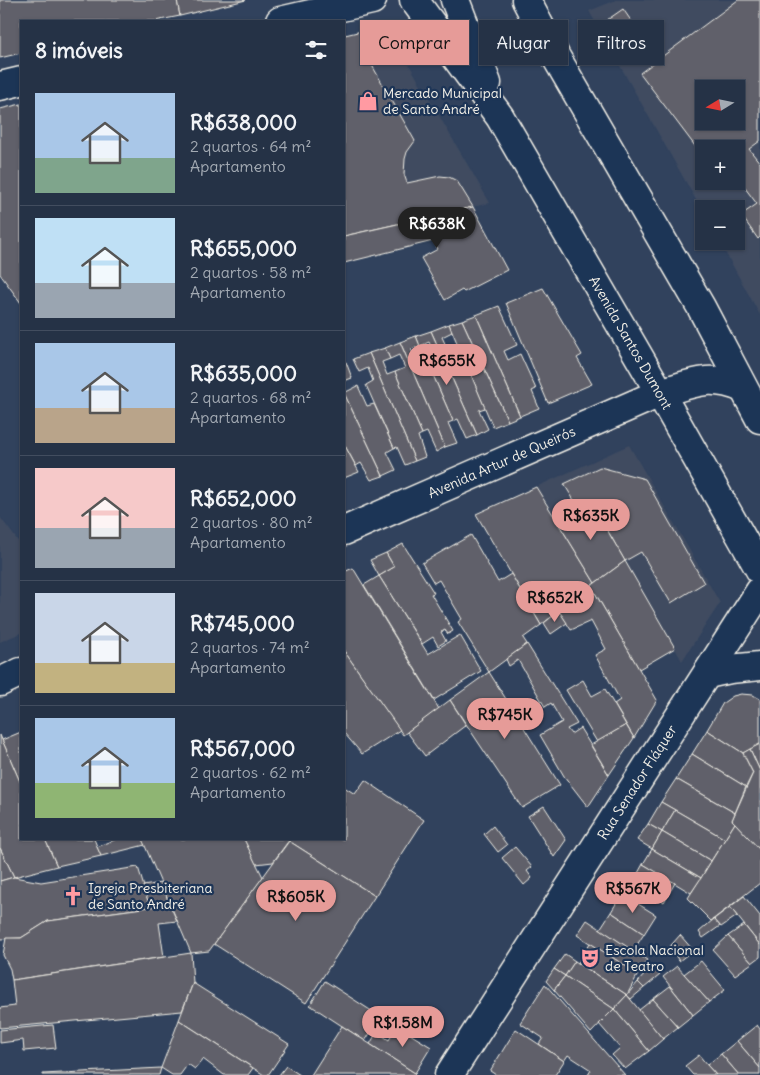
<!DOCTYPE html>
<html lang="pt">
<meta charset="utf-8">
<style>
:root{--surface:#253246;--page:#313e51;--text:#f1f3f6;--muted:#a3aab3;--line:#424d5f;--accent:#e69b98}
body{margin:0;font-family:Delius,sans-serif;background:var(--page);color:var(--text);height:100vh;display:flex;flex-direction:column;font-size:19px;white-space:nowrap}
*{box-sizing:border-box;margin:0}
p{font-size:16px;color:var(--muted)}
.icon{flex:none;width:28px;height:28px;fill:none;stroke:currentColor;stroke-width:2;stroke-linecap:round;stroke-linejoin:round}
.map{position:relative;flex:1;overflow:hidden}
.sheet{position:absolute;left:20px;top:20px;width:325px;height:820px;display:flex;flex-direction:column;background:var(--surface);border-radius:0px;box-shadow:0 1px 4px #0004,0 0 0 1px var(--line)}
.sheet>*{flex:none}
.guide{position:absolute;left:360px;top:20px;width:325px;height:45px;display:flex;gap:10px}
.needle{width:32px;rotate:260deg}
.buttons{position:absolute;left:695px;top:80px;display:grid;gap:10px}
.buttons a{display:grid;place-items:center;width:50px;height:50px;border-radius:0px;background:var(--surface);box-shadow:0 1px 4px #0004,0 0 0 1px var(--line);font-size:25px}
.price{position:absolute;translate:-50% -42px;padding:0 11px;border-radius:18px;background:var(--accent);color:#111;font-size:16px;line-height:32px;filter:drop-shadow(0 1px 2px #0008)}
.price::after{content:'';position:absolute;left:50%;top:30px;width:15px;height:11px;margin-left:-8px;background:inherit;clip-path:polygon(0 0,100% 0,50% 100%)}
.price.selected{background:#222;color:#fff}
ul{padding:0;list-style:none}
li{display:flex;align-items:center;gap:15px;height:125px;padding:0 15px}
li+li{border-top:1px solid var(--line)}
li span{display:grid;place-items:center;flex:none;width:140px;height:100px;border-radius:0px;color:#555}
li>.icon{margin-inline-start:auto}
span .icon{width:60px;height:60px;fill:#fffc;stroke-width:1}
li b{font-size:21px}
h2{display:flex;justify-content:space-between;align-items:center;height:60px;padding:0 15px;font-size:21px}
.pill{padding:0 18px;border-radius:0px;background:var(--surface);box-shadow:0 1px 4px #0004,0 0 0 1px var(--line);font-size:18px;line-height:45px}
.pill.selected{background:var(--accent);color:#111}
.map>svg:first-child{display:block}
.built{fill:#3f4b61;fill-rule:evenodd}
.building{fill:#60616a;stroke:#f4f1e8;fill-rule:evenodd}
.lines{fill:none;stroke-linecap:round;stroke-linejoin:round}
.minor-casing{stroke:#f4f1e8;stroke-width:31}
.major-casing{stroke:#f4f1e8;stroke-width:31}
.highway-casing{stroke:#f4f1e8;stroke-width:31}
.minor{stroke:#1d3557;stroke-width:28}
.major{stroke:#1d3557;stroke-width:28}
.highway{stroke:#1d3557;stroke-width:28}
.labels{text-anchor:middle;dominant-baseline:central;stroke-width:4.5;stroke-linejoin:round;paint-order:stroke}
.poi-label{font-size:14px;fill:#f4f1e8;stroke:#1d3557;text-anchor:start}
.street-label{font-size:14px;fill:#f4f1e8;stroke:#1d3557}
</style>
<div class="map">
<svg width="760" height="1075" viewBox="0 0 760 1075">
<rect width="100%" height="100%" fill="#31425d"/>
<filter id="ink" filterUnits="userSpaceOnUse"><feTurbulence type="fractalNoise" baseFrequency=".02" numOctaves="2"/><feDisplacementMap in="SourceGraphic" scale="10" xChannelSelector="R" yChannelSelector="G"/><feConvolveMatrix kernelMatrix="1 2 1 2 8 2 1 2 1" color-interpolation-filters="sRGB"/></filter>
<g filter="url(#ink)">
<g class="built">
<path d="M616 0H760V315L719 241H736V209H704V214L589 11ZM704 89H736V121H704ZM704 149H736V181H704Z"/>
<polygon points="386,25 490,203 344,236 344,35"/>
<polygon points="629,445 720,603 682,661 625,561 595,583 536,487"/>
<polygon points="0,517 21,545 21,633 0,642"/>
</g>
<g class="building">
<polygon points="0,0 177,0 180,16 155,21 21,21 21,53 0,58"/>
<polygon points="177,0 246,0 180,16"/>
<path d="M738 0H760V141L749 149 760 163V237L758 239 741 215 757 204 736 176V149H704V158L640 73ZM704 89H736V121H704Z"/>
<polygon points="623,9 634,25 618,36 607,20"/>
<polygon points="344,30 345,35 366,30 371,52 365,53 415,141 407,152 405,159 404,174 407,183 440,176 449,177 457,181 473,207 344,236"/>
<polygon points="21,104 21,303 0,274 0,109"/>
<polygon points="473,207 507,270 464,292 462,290 445,300 421,258 438,249 433,241 344,263 344,236"/>
<polygon points="543,288 582,355 577,358 592,384 548,403 506,303"/>
<polygon points="499,306 517,345 504,351 508,360 520,354 536,389 532,391 539,408 520,416 476,315"/>
<polygon points="476,315 520,416 508,421 462,320"/>
<polygon points="462,320 508,421 493,427 449,324"/>
<polygon points="449,324 452,332 442,337 447,348 458,344 485,408 479,410 488,429 477,435 431,331"/>
<polygon points="431,331 477,435 467,439 458,419 453,421 426,359 435,355 429,342 420,346 416,336"/>
<polygon points="416,336 420,346 411,349 418,363 426,359 453,421 448,423 457,443 445,447 400,342"/>
<polygon points="400,342 445,447 436,452 427,432 422,434 395,372 405,368 399,355 390,359 385,348"/>
<polygon points="385,348 390,359 382,362 387,375 395,372 422,434 418,436 425,457 415,461 369,353"/>
<polygon points="369,353 415,461 405,465 397,447 394,448 366,385 373,381 368,368 359,372 353,359"/>
<polygon points="344,362 346,362 352,378 344,381"/>
<polygon points="358,386 367,406 374,404 394,448 387,452 396,470 383,476 344,393"/>
<polygon points="344,393 383,476 371,480 361,463 356,466 344,444"/>
<polygon points="344,444 359,472 344,478"/>
<polygon points="600,467 645,479 704,583 671,603 641,552 625,561 598,514 592,518 582,502 577,505 564,484"/>
<polygon points="536,487 595,583 541,625 476,514"/>
<polygon points="582,502 592,518 598,514 625,561 595,583 555,518"/>
<polygon points="471,535 498,582 511,574 541,625 523,638 527,644 489,672 458,622 462,619 439,580 434,583 422,563"/>
<polygon points="403,544 434,593 431,594 453,631 448,634 445,630 441,632 446,641 438,646 433,637 422,644 379,576 394,567 386,553"/>
<polygon points="386,553 394,567 379,576 370,560"/>
<polygon points="625,561 675,648 639,669 591,586"/>
<polygon points="353,568 439,709 403,735 344,651 344,572"/>
<polygon points="379,576 428,654 460,635 481,671 434,700 364,585"/>
<polygon points="591,586 657,700 634,738 614,704 620,700 595,655 606,649 591,621 571,630 559,611"/>
<polygon points="559,611 567,623 551,634 544,623"/>
<polygon points="527,644 577,724 567,729 571,734 580,728 609,775 588,807 564,776 540,735 562,722 551,703 545,707 518,660 509,666 506,659"/>
<polygon points="344,651 400,730 362,754 344,733"/>
<polygon points="489,672 560,785 522,808 450,700"/>
<polygon points="583,680 592,696 605,689 626,725 597,742 566,690"/>
<polygon points="741,694 753,695 760,699 760,744 743,753 707,730 723,703 733,696"/>
<polygon points="450,700 466,725 425,756 407,732"/>
<polygon points="626,725 634,738 609,775 591,745"/>
<polygon points="707,730 743,753 753,773 746,787 692,754"/>
<polygon points="21,732 21,784 2,740"/>
<polygon points="0,735 21,784 21,839 45,839 57,866 14,877 0,848"/>
<polygon points="760,744 760,771 750,749"/>
<polygon points="750,749 760,771 760,847 758,848 732,820 753,773 743,753"/>
<polygon points="692,754 746,787 735,813 676,779"/>
<polygon points="676,779 735,813 732,820 735,823 725,839 661,802"/>
<polygon points="365,780 424,820 375,896 289,841 290,839 344,839 344,787 355,794"/>
<polygon points="661,802 675,810 662,832 648,824"/>
<polygon points="544,806 566,840 554,857 528,816"/>
<polygon points="675,810 725,839 711,861 662,832"/>
<polygon points="735,823 760,850 760,883 711,921 688,898"/>
<polygon points="648,824 662,832 652,849 637,840"/>
<polygon points="493,826 507,845 498,852 484,834"/>
<polygon points="662,832 711,861 701,878 652,849"/>
<polygon points="45,839 94,839 101,856 57,866"/>
<polygon points="117,839 142,839 145,845 101,856 97,847"/>
<polygon points="142,839 244,839 263,877 209,951 191,953"/>
<polygon points="244,839 290,839 273,862 256,864"/>
<polygon points="289,841 375,896 306,1003 214,944"/>
<polygon points="515,847 532,867 527,871 532,878 524,885 502,858"/>
<polygon points="0,848 14,877 0,881"/>
<polygon points="652,849 701,878 691,893 643,864"/>
<polygon points="643,864 675,883 664,902 632,884"/>
<polygon points="138,867 150,907 48,921 21,938 0,939 0,881 14,877 41,882"/>
<polygon points="161,883 170,905 150,907 143,886"/>
<polygon points="622,894 656,915 644,934 611,912"/>
<polygon points="744,896 760,916 760,945 730,907"/>
<polygon points="170,905 177,921 159,923 164,957 12,980 10,969 3,955 6,938 21,938 48,921 150,907"/>
<polygon points="730,907 737,916 721,927 714,919"/>
<polygon points="611,912 644,934 633,951 600,929"/>
<polygon points="714,919 720,926 703,938 699,932"/>
<polygon points="587,920 647,960 638,974 577,935"/>
<polygon points="744,925 760,945 760,957 752,963 728,936"/>
<polygon points="680,935 693,950 679,961 673,952 669,956 666,951"/>
<polygon points="728,936 752,963 735,975 713,950"/>
<polygon points="590,943 638,974 627,995 578,963"/>
<polygon points="191,953 193,983 182,1011 0,1028 0,1008 15,1006 12,980"/>
<polygon points="565,954 575,961 565,976 554,969"/>
<polygon points="575,961 578,963 627,995 614,1009 565,976"/>
<polygon points="701,961 725,990 709,1002 684,974"/>
<polygon points="652,966 660,975 644,988 638,982"/>
<polygon points="677,966 709,1002 693,1015 663,977"/>
<polygon points="554,969 565,976 554,990 546,981"/>
<polygon points="565,976 614,1009 591,1033 554,990"/>
<polygon points="325,981 381,1017 365,1041 310,1005"/>
<polygon points="638,982 644,988 631,999 627,995"/>
<polygon points="193,983 289,1044 268,1075 264,1075 179,1020"/>
<polygon points="545,984 625,1075 588,1075 591,1070 568,1055 564,1061 539,1044 543,1038 520,1023"/>
<polygon points="670,986 693,1015 678,1027 653,999"/>
<polygon points="627,995 663,1039 649,1051 614,1009"/>
<polygon points="653,999 678,1027 663,1039 639,1010"/>
<polygon points="614,1009 649,1051 625,1069 612,1055 620,1048 599,1024"/>
<polygon points="179,1020 253,1068 248,1075 224,1075 203,1059 195,1069 188,1064 180,1075 172,1075 161,1068"/>
<polygon points="53,1025 56,1048 24,1051 23,1040 0,1043 0,1030"/>
<polygon points="757,1025 760,1029 760,1068 737,1041"/>
<polygon points="342,1026 415,1073 413,1075 311,1075"/>
<polygon points="397,1026 431,1047 415,1073 370,1044 377,1032 389,1040"/>
<polygon points="516,1029 564,1061 555,1075 496,1075 490,1071"/>
<polygon points="737,1041 760,1068 760,1075 739,1075 721,1054"/>
<polygon points="721,1054 739,1075 716,1075 707,1065"/>
<polygon points="699,1055 707,1065 716,1075 693,1075 685,1066"/>
<polygon points="286,1066 300,1075 279,1075"/>
<polygon points="161,1068 159,1075 43,1075 43,1074"/>
</g>
<g class="lines">
<defs>
<g id="minor">
<polyline points="280,21 372,0"/>
<polyline points="0,86 21,81"/>
<path id="s1" d="M449 1075 760 591"/>
</g>
<g id="major">
<path id="s2" d="M344 531 660 393"/>
<polyline points="0,682 21,672"/>
</g>
<g id="highway">
<path id="s3" d="M414 0 500 117 660 393 760 570"/>
<polyline points="455,0 487,83"/>
<polyline points="526,0 556,57 701,307 760,419"/>
<path d="M660 393C693 383 709 374 743 388"/>
<polyline points="707,674 730,669 760,666"/>
</g>
</defs>
<use href="#minor" class="minor-casing"/>
<use href="#major" class="major-casing"/>
<use href="#highway" class="highway-casing"/>
<use href="#minor" class="minor"/>
<use href="#major" class="major"/>
<use href="#highway" class="highway"/>
</g>
</g>
<defs>
<symbol id="shop-bare" viewBox="-9 -9 18 18"><path d="M-5-2.5h2.3a2.7 3.5 0 0 1 5.4 0H5L5.5 6h-11ZM-1.5-2.5h3a1.5 2.3 0 0 0-3 0Z" fill="#ff9aa2" stroke="#1d3557" stroke-width="2.5" paint-order="stroke"/></symbol>
<symbol id="church-bare" viewBox="-9 -9 18 18"><path d="M-1.2-6h2.4v3.5h3.3v2.4h-3.3V6h-2.4V-.1h-3.3v-2.4h3.3Z" fill="#ff9aa2" stroke="#1d3557" stroke-width="2.5" paint-order="stroke"/></symbol>
<symbol id="theatre-bare" viewBox="-9 -9 18 18"><path d="M-5-5.5Q0-4 5-5.5V0Q5 5 0 6Q-5 5-5 0ZM-3.3-2.5H-1v1.5H-3.3ZM1-2.5H3.3v1.5H1ZM-2.8 1Q0 5.5 2.8 1Z" fill="#ff9aa2" stroke="#1d3557" stroke-width="2.5" paint-order="stroke"/></symbol>
</defs>
<g fill-rule="evenodd">
<use href="#shop-bare" x="354" y="87" width="28" height="28"/>
<use href="#church-bare" x="59" y="882" width="28" height="28"/>
<use href="#theatre-bare" x="576" y="944" width="28" height="28"/>
</g>
<g class="labels">
<g class="poi-label">
<text x="383" y="93">Mercado Municipal<tspan x="383" dy="16">de Santo André</tspan></text>
<text x="88" y="888">Igreja Presbiteriana<tspan x="88" dy="16">de Santo André</tspan></text>
<text x="605" y="950">Escola Nacional<tspan x="605" dy="16">de Teatro</tspan></text>
</g>
<g class="street-label">
<text stroke="none"><textPath href="#s3" startOffset="406">Avenida Santos Dumont</textPath></text>
<text stroke="none"><textPath href="#s2" startOffset="172">Avenida Artur de Queirós</textPath></text>
<text stroke="none"><textPath href="#s1" startOffset="348">Rua Senador Fláquer</textPath></text>
</g>
</g>
</svg>
<div class="buttons">
<a><svg class="needle" viewBox="-14 -14 28 28"><path d="M0-13l5 13h-10z" fill="#e53935"/><path d="M0 13l5-13h-10z" fill="#a3aab3"/></svg></a>
<a>+</a>
<a>−</a>
</div>
<b class="price selected" style="left:437px;top:249px">R$638K</b>
<b class="price" style="left:447px;top:386px">R$655K</b>
<b class="price" style="left:591px;top:541px">R$635K</b>
<b class="price" style="left:555px;top:623px">R$652K</b>
<b class="price" style="left:505px;top:740px">R$745K</b>
<b class="price" style="left:633px;top:914px">R$567K</b>
<b class="price" style="left:296px;top:922px">R$605K</b>
<b class="price" style="left:403px;top:1048px">R$1.58M</b>
<div class="guide">
<a class="pill selected">Comprar</a>
<a class="pill">Alugar</a>
<a class="pill">Filtros</a>
</div>
<section class="sheet">
<h2>8 imóveis<svg class="icon" aria-label="filters" viewBox="0 0 24 24"><path d="M4 7h16M4 17h16"/><circle cx="9" cy="7" r="2"/><circle cx="15" cy="17" r="2"/></svg></h2>
<ul>
<li><span style="background:linear-gradient(#a9c7e8 65%,#7fa58c 0)"><svg class="icon" aria-label="home" viewBox="0 0 24 24"><path d="M3 11l9-7 9 7M6 9v11h12V9"/></svg></span><div><b>R$638,000</b><p>2 quartos · 64 m²</p><p>Apartamento</p></div></li>
<li><span style="background:linear-gradient(#bfe0f5 65%,#9aa5b1 0)"><svg class="icon" aria-label="home" viewBox="0 0 24 24"><path d="M3 11l9-7 9 7M6 9v11h12V9"/></svg></span><div><b>R$655,000</b><p>2 quartos · 58 m²</p><p>Apartamento</p></div></li>
<li><span style="background:linear-gradient(#a9c7e8 65%,#b9a48a 0)"><svg class="icon" aria-label="home" viewBox="0 0 24 24"><path d="M3 11l9-7 9 7M6 9v11h12V9"/></svg></span><div><b>R$635,000</b><p>2 quartos · 68 m²</p><p>Apartamento</p></div></li>
<li><span style="background:linear-gradient(#f6c9c9 60%,#9aa5b1 0)"><svg class="icon" aria-label="home" viewBox="0 0 24 24"><path d="M3 11l9-7 9 7M6 9v11h12V9"/></svg></span><div><b>R$652,000</b><p>2 quartos · 80 m²</p><p>Apartamento</p></div></li>
<li><span style="background:linear-gradient(#c9d6e8 70%,#c2b280 0)"><svg class="icon" aria-label="home" viewBox="0 0 24 24"><path d="M3 11l9-7 9 7M6 9v11h12V9"/></svg></span><div><b>R$745,000</b><p>2 quartos · 74 m²</p><p>Apartamento</p></div></li>
<li><span style="background:linear-gradient(#a9c7e8 65%,#8fb573 0)"><svg class="icon" aria-label="home" viewBox="0 0 24 24"><path d="M3 11l9-7 9 7M6 9v11h12V9"/></svg></span><div><b>R$567,000</b><p>2 quartos · 62 m²</p><p>Apartamento</p></div></li>
</ul>
</section>
</div>
